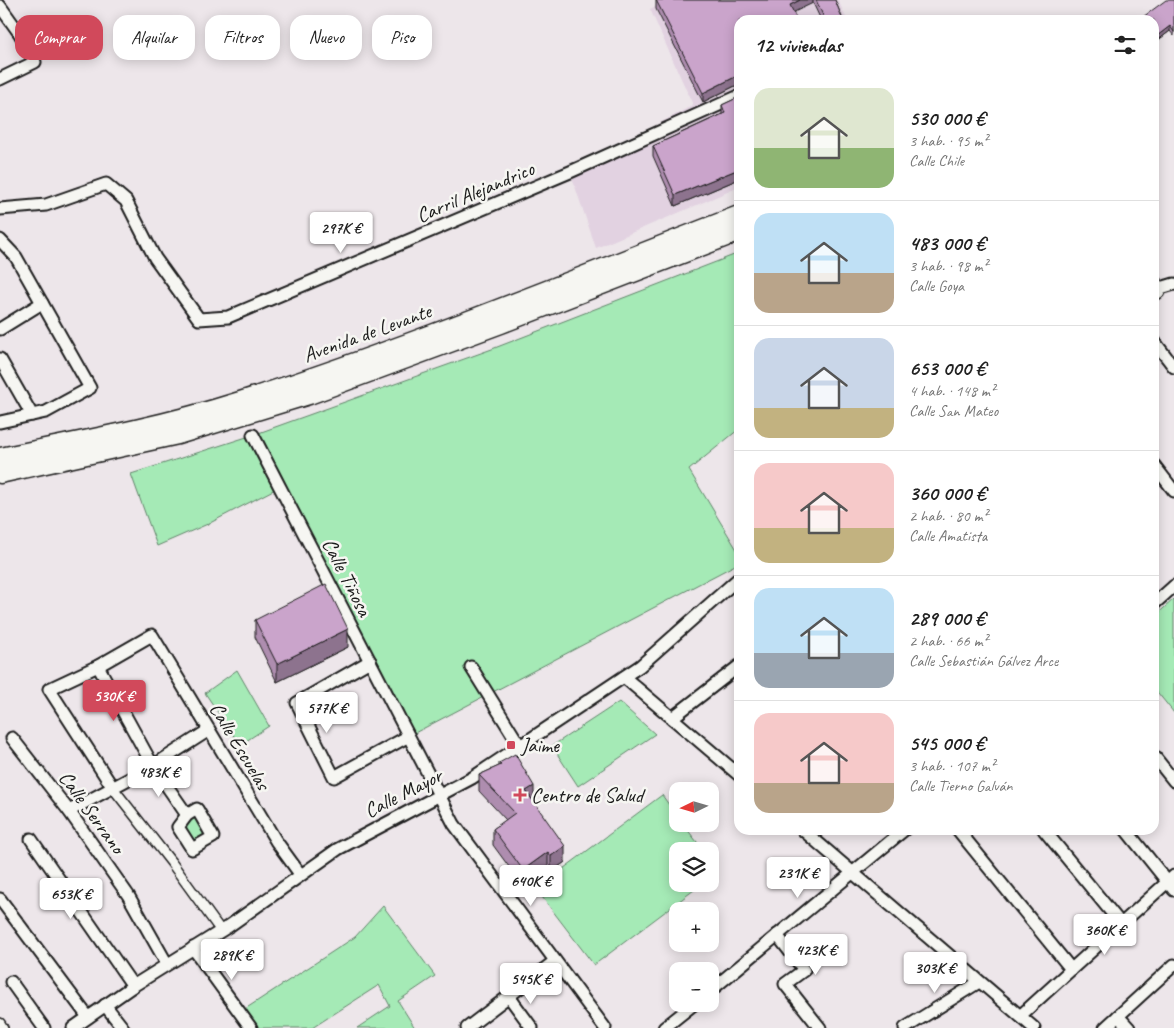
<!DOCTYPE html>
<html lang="es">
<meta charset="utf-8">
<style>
:root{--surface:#fff;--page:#f2f2f2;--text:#222;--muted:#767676;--line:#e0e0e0;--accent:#d1495b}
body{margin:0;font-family:Caveat,sans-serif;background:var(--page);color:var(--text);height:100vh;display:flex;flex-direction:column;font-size:19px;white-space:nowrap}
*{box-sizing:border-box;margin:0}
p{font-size:16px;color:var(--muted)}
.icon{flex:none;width:28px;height:28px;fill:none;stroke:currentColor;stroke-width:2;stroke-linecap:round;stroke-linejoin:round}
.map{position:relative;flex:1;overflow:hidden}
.panel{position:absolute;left:734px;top:15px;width:425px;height:820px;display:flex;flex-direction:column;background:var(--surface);border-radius:15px;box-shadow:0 2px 12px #0003}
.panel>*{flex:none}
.top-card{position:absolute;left:15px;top:15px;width:475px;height:45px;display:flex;gap:10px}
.needle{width:32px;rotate:265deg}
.tools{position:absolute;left:669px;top:782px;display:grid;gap:10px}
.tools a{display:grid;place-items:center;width:50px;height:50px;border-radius:10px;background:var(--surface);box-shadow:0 2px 12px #0003;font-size:25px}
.price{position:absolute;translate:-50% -42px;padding:0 11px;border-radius:5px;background:#fff;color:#222;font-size:16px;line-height:32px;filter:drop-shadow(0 1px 2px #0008)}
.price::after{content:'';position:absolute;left:50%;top:30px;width:15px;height:11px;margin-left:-8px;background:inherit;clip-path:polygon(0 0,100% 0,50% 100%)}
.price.on{background:var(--accent);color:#fff}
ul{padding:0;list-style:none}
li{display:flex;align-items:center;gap:15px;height:125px;padding:0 20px}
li+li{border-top:1px solid var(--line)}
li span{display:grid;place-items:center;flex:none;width:140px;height:100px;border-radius:15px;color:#555}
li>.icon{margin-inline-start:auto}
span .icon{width:60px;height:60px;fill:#fffc;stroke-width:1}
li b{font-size:21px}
h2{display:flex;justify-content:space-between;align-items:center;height:60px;padding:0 20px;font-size:21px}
.pill{padding:0 18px;border-radius:15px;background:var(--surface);box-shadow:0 2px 12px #0003;font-size:18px;line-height:45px}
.pill.on{background:var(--accent);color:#fff}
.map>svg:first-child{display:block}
.built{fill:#e2d2e1}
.green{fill:#a5eab6;stroke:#608369}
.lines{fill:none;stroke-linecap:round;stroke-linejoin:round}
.pedestrian-casing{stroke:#1c1c1c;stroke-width:12}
.minor-casing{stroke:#1c1c1c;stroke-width:15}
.primary-casing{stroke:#1c1c1c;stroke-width:21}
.pedestrian{stroke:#f6f6f2;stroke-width:9}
.minor{stroke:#f6f6f2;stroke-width:11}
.primary{stroke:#f6f6f2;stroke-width:18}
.wall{fill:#ae8daf;stroke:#1c1c1c}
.shaded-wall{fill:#8d738e;stroke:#1c1c1c}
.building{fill:#caa4cb;stroke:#1c1c1c}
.poi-dot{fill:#d1495b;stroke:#f6f6f2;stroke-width:2}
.labels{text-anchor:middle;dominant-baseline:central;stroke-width:5;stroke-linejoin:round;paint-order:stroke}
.street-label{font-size:21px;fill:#1c1c1c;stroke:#f6f6f2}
.poi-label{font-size:21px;fill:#1c1c1c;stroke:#f6f6f2;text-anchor:start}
</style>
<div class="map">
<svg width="1174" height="1028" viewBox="0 0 1174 1028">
<rect width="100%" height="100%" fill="#ede6ea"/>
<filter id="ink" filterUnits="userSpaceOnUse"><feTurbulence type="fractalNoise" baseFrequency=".02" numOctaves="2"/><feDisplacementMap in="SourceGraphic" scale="10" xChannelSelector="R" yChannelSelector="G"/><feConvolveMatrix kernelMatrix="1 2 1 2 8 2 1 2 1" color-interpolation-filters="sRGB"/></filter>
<g filter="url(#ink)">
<polygon class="built" points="668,0 838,0 847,20 739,20 739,187 596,248 570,172 693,105 650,9"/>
<g class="green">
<polygon points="739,253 739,429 689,470 739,553 739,563 407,737 279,487 210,523 157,546 131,474 253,435 492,349"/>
<polygon points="1174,599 1174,713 1154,688 1154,617"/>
<polygon points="237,670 269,726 240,745 205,693"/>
<polygon points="619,702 655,734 578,786 552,746"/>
<polygon points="662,795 677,816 678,824 683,824 704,851 678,851 678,884 702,884 594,965 536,889"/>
<polygon points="196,813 209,836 192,842 181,822"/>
<polygon points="383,906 435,976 398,1001 415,1028 357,1028 390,1006 379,985 312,1028 255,1028 242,1011 355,937"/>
</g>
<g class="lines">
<defs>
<g id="pedestrian">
<polyline points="113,788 171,862 221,931"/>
<polyline points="0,1023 3,1028"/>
</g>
<g id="minor">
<polyline points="0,6 20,34 35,62 0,79"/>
<polyline points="0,209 46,205 106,184 126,201 155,258 199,319 228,317 570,172 739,96"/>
<polyline points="0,240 16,257 90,388 46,412 0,422"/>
<polyline points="1154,290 1174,284"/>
<polyline points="0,329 42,303"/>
<polyline points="1154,341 1174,367"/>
<polyline points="0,359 32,415"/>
<polyline points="253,435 454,824 605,1028"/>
<polyline points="1154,465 1174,491"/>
<polyline points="1154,604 1174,586"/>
<polyline points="370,661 297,703 334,777 407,737"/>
<polyline points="98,666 153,766 187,815"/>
<polyline points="471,667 520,746"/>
<polyline points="624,677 739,775"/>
<polyline points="672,718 739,666"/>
<polyline points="12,738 69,811 128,895 167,964"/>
<polyline points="1154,756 1174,781"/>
<polyline points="113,788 49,689 98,666 152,635 276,841 300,874"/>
<polygon points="197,809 213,837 192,849 178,827 187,815"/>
<polyline points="69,811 153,766 209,730"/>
<polyline points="803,830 1034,1028"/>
<polyline points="958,830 1071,969"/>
<polyline points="1044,830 1121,924"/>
<polyline points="1126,830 1174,890"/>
<polyline points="31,839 133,986"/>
<polyline points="0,899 88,1017"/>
<polyline points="777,935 804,970 785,984 820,1028"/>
<polyline points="193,948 251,1028"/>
<polyline points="11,982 44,1028"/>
<polyline points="710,991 904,830"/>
<polyline points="510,998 532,1028"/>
<polyline points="105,1005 123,1028"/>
<polyline points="1020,1016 1174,876"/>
<polyline points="1118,1016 1129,1028"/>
<polyline points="73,1028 133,986 229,926 338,849 472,778 640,666 739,578"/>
<polyline points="467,1028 555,961"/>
<polyline points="664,1028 694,1004"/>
<polyline points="905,1028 979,982"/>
<polyline points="1105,1028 1174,965"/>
</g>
<g id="primary">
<polyline points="1154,286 1156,290"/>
<path d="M0 457C80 441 162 426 240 401 409 347 573 279 739 215"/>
<polyline points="0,474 178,435 309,395 501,324 739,232"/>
</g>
</defs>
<use href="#pedestrian" class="pedestrian-casing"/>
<use href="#minor" class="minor-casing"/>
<use href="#primary" class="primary-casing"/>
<use href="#pedestrian" class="pedestrian"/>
<use href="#minor" class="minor"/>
<use href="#primary" class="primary"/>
</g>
<g class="wall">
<polygon points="656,0 835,0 843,20 821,20 813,3 739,20 739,84 703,102 656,9"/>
<polygon points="1174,0 1174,36 1170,31 1157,41 1154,36 1154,20 1143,20 1143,17"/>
<polygon points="739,97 739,179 675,206 653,156 653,146 722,114 722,105"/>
<polygon points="255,620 348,647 277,682 255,637"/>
<polygon points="499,763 534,802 565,862 551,872 548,868 523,886 493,845 493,829 506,820 479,791 479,775 499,766"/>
</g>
<g class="shaded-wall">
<polygon points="800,0 813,0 813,3 790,14 790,5"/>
<polygon points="1170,26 1170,31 1157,41 1157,36"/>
<polygon points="739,75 739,84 703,102 703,93"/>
<polygon points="739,169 739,179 675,206 675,195"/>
<polygon points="348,629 348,647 277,682 277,664"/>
<polygon points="534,786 534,802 526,791"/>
<polygon points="565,846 565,862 551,872 551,856"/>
<polygon points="548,852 548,868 523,886 523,870"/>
</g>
<g class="building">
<polygon points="656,0 800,0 790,5 797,20 739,20 739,75 703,93"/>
<polygon points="816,0 835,0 843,20 825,20"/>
<polygon points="1166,0 1174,0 1174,32 1170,26 1157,36 1154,32 1154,20 1145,20 1143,17"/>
<polygon points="739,97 739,169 675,195 653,146 725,113 722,105"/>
<polygon points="326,584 348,629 277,664 255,620"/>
<polygon points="515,754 534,786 526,791 565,846 551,856 548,852 523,870 493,829 515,813 479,775 501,765 499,763"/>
</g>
</g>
<g class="poi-dot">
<rect x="506" y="740" width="10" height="10" rx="2.5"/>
<path d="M517.5 787.5h5v5h5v5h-5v5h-5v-5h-5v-5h5z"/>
</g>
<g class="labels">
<g class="street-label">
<text transform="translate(475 192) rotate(-23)">Carril Alejandrico</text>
<text transform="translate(367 333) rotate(-20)">Avenida de Levante</text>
<text transform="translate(347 577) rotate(63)">Calle Tiñosa</text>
<text transform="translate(240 746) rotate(59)">Calle Escuelas</text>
<text transform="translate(403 793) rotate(-27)">Calle Mayor</text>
<text transform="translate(92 812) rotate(54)">Calle Serrano</text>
</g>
<g class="poi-label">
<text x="521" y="745">Jaime</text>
<text x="531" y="795">Centro de Salud</text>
</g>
</g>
</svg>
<div class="tools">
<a><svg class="needle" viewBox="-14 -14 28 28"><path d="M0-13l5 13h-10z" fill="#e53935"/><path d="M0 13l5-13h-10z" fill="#767676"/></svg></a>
<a><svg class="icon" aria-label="layers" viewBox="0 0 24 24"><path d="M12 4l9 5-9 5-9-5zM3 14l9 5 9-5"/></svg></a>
<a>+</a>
<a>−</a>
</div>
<b class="price" style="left:341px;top:254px">297K €</b>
<b class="price on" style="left:114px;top:722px">530K €</b>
<b class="price" style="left:327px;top:734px">577K €</b>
<b class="price" style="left:159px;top:798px">483K €</b>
<b class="price" style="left:798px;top:899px">231K €</b>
<b class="price" style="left:531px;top:907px">640K €</b>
<b class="price" style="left:71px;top:920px">653K €</b>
<b class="price" style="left:1105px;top:956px">360K €</b>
<b class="price" style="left:816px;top:976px">423K €</b>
<b class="price" style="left:232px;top:981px">289K €</b>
<b class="price" style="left:935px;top:994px">303K €</b>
<b class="price" style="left:531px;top:1005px">545K €</b>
<div class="top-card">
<a class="pill on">Comprar</a>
<a class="pill">Alquilar</a>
<a class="pill">Filtros</a>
<a class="pill">Nuevo</a>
<a class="pill">Piso</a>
</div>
<section class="panel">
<h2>12 viviendas<svg class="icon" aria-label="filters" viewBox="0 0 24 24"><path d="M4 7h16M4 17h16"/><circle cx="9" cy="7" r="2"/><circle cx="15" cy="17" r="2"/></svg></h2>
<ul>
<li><span style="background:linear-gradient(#dfe7d0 60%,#8fb573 0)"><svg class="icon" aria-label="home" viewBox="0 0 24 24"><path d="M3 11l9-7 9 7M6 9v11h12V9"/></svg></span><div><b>530 000 €</b><p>3 hab. · 95 m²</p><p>Calle Chile</p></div></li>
<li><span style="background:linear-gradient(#bfe0f5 60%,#b9a48a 0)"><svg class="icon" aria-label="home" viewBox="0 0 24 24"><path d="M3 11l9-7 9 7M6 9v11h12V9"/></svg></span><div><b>483 000 €</b><p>3 hab. · 98 m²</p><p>Calle Goya</p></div></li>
<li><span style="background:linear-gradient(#c9d6e8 70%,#c2b280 0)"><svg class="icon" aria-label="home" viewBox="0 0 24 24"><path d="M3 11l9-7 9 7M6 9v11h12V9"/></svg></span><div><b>653 000 €</b><p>4 hab. · 148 m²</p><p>Calle San Mateo</p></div></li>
<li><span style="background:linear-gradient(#f6c9c9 65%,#c2b280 0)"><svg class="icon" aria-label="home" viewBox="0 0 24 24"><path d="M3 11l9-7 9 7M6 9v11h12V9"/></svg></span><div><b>360 000 €</b><p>2 hab. · 80 m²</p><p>Calle Amatista</p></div></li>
<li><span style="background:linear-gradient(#bfe0f5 65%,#9aa5b1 0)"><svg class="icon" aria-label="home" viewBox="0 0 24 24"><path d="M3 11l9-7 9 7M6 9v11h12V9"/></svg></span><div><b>289 000 €</b><p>2 hab. · 66 m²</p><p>Calle Sebastián Gálvez Arce</p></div></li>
<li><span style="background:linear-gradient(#f6c9c9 70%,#b9a48a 0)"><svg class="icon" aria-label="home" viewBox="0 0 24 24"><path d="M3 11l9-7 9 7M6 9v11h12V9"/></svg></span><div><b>545 000 €</b><p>3 hab. · 107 m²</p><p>Calle Tierno Galván</p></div></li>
</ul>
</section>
</div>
